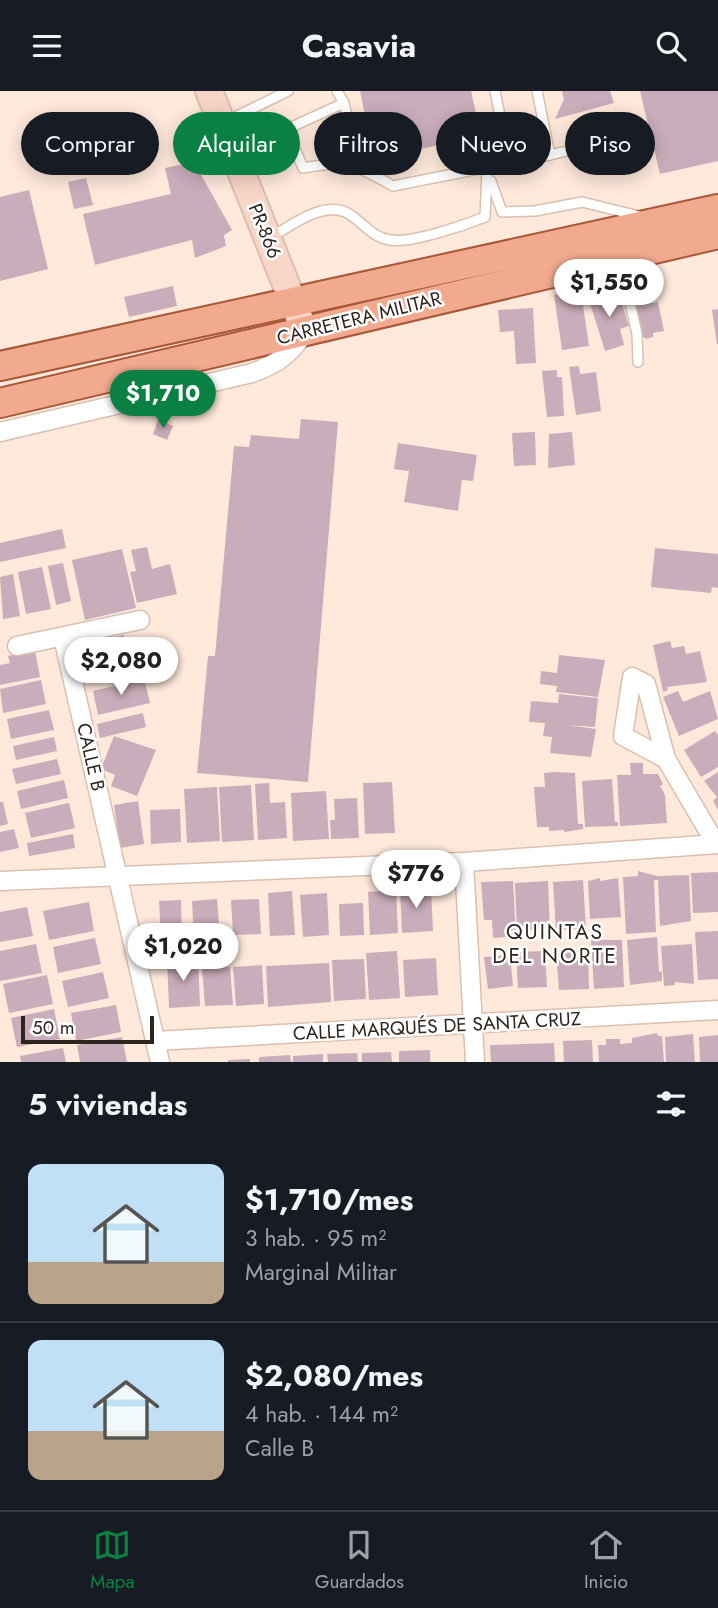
<!DOCTYPE html>
<html lang="es">
<meta charset="utf-8">
<style>
:root{--surface:#171b24;--page:#242831;--text:#f1f3f6;--muted:#9ea1a6;--line:#363941;--accent:#0b8043}
body{margin:0;font-family:Jost,sans-serif;background:var(--page);color:var(--text);height:100vh;display:flex;flex-direction:column;font-size:26px;white-space:nowrap}
*{box-sizing:border-box;margin:0}
p{font-size:23px;color:var(--muted)}
.icon{flex:none;width:38px;height:38px;fill:none;stroke:currentColor;stroke-width:2;stroke-linecap:round;stroke-linejoin:round}
.map{position:relative;height:971px;overflow:hidden}
.sheet{display:flex;flex-direction:column;background:var(--surface);flex:1}
.sheet>*{flex:none}
.banner{position:absolute;left:21px;top:21px;width:677px;height:63px;display:flex;gap:14px}
.scale{position:absolute;left:21px;bottom:18px;width:133px;box-sizing:border-box;padding-left:7px;border:4px solid #2f251f;border-top:0;font-size:19px;line-height:24px;white-space:nowrap;color:#2f251f;-webkit-text-stroke:5px #fff;paint-order:stroke}
.price{position:absolute;translate:-50% -60px;padding:0 16px;border-radius:24px;background:#fff;color:#222;font-size:23px;line-height:46px;filter:drop-shadow(0 2px 4px #0008)}
.price::after{content:'';position:absolute;left:50%;top:42px;width:21px;height:16px;margin-left:-10px;background:inherit;clip-path:polygon(0 0,100% 0,50% 100%)}
.price.current{background:var(--accent);color:#fff}
ul{padding:0;list-style:none}
li{display:flex;align-items:center;gap:21px;height:175px;padding:0 28px}
li+li{border-top:2px solid var(--line)}
li span{display:grid;place-items:center;flex:none;width:196px;height:140px;border-radius:14px;color:#555}
li>.icon{margin-inline-start:auto}
span .icon{width:84px;height:84px;fill:#fffc;stroke-width:1}
li b{font-size:30px}
h2{display:flex;justify-content:space-between;align-items:center;height:84px;padding:0 28px;font-size:30px}
.pill{padding:0 24px;border-radius:32px;background:var(--surface);box-shadow:0 4px 18px #0003;font-size:24px;line-height:63px}
.pill.current{background:var(--accent);color:#fff}
header{display:flex;justify-content:space-between;align-items:center;height:91px;padding:0 28px;background:var(--surface);font-size:32px;font-weight:700}
.tab-bar{display:flex;justify-content:space-around;align-items:center;height:98px;border-top:2px solid var(--line);background:var(--surface);font-size:19px;color:var(--muted)}
.tab-bar a{display:grid;justify-items:center;gap:4px}
.tab-bar .current{color:var(--accent)}
.map>svg:first-child{display:block}
.building{fill:#caadba}
.lines{fill:none;stroke-linecap:round;stroke-linejoin:round}
.lane-casing{stroke:#dac0af;stroke-width:12}
.street-casing{stroke:#dac0af;stroke-width:21}
.secondary-casing{stroke:#dac0af;stroke-width:30}
.primary-casing{stroke:#a95737;stroke-width:32}
.lane{stroke:#fff;stroke-width:9}
.street{stroke:#fff;stroke-width:18}
.secondary{stroke:#f9d5c7;stroke-width:26}
.primary{stroke:#f2aa8f;stroke-width:28}
.labels{text-anchor:middle;dominant-baseline:central;stroke-width:5;stroke-linejoin:round;paint-order:stroke}
.street-label{font-size:19px;fill:#2f251f;stroke:#fff}
.neighbourhood-label{font-size:21px;letter-spacing:2px;fill:#2f251f;stroke:#fff}
</style>
<header><svg class="icon" aria-label="menu" viewBox="0 0 24 24"><path d="M4 6h16M4 12h16M4 18h16"/></svg>Casavia<svg class="icon" aria-label="search" viewBox="0 0 24 24"><circle cx="10" cy="10" r="6"/><path d="M15 15l6 6"/></svg></header>
<div class="map">
<svg width="718" height="971" viewBox="0 0 718 971">
<rect width="100%" height="100%" fill="#fee9db"/>
<g class="building">
<polygon points="360,0 471,0 481,45 374,68"/>
<polygon points="562,0 610,0 614,12 555,28 564,8"/>
<polygon points="640,0 718,0 718,70 660,83"/>
<polygon points="194,71 232,139 224,144 226,155 195,167 192,149 95,174 83,123 171,103 165,77"/>
<polygon points="86,87 93,114 74,118 68,91"/>
<polygon points="29,99 48,178 0,190 0,106"/>
<polygon points="173,195 177,215 129,226 124,206"/>
<polygon points="581,200 589,255 562,259 554,204"/>
<polygon points="618,200 629,235 620,238 624,254 605,260 588,206"/>
<polygon points="658,211 664,240 653,242 653,246 646,248 642,245 636,215"/>
<polygon points="533,217 536,272 516,273 514,240 500,241 498,219"/>
<polygon points="718,218 718,253 717,253 712,219"/>
<polygon points="579,275 580,283 596,281 601,320 576,324 569,276"/>
<polygon points="557,279 557,286 562,286 564,325 547,326 542,280"/>
<polygon points="301,328 338,331 308,691 197,682 208,565 215,565 234,355 249,356 251,344 299,348"/>
<polygon points="158,329 173,335 167,349 153,343"/>
<polygon points="535,341 536,374 514,375 512,342"/>
<polygon points="572,341 575,374 548,377 549,343"/>
<polygon points="398,352 477,364 473,390 462,389 458,420 404,411 409,380 394,378"/>
<polygon points="62,438 66,457 0,471 0,452"/>
<polygon points="147,456 152,478 170,473 177,503 137,512 130,481 136,480 131,459"/>
<polygon points="655,457 718,463 718,497 712,496 711,502 651,496"/>
<polygon points="122,458 136,517 85,529 72,469"/>
<polygon points="63,472 71,510 56,514 48,475"/>
<polygon points="42,476 51,518 26,523 18,481"/>
<polygon points="13,483 20,525 3,528 0,486"/>
<polygon points="124,544 130,575 83,585 76,555"/>
<polygon points="670,550 672,557 684,555 686,563 700,560 707,591 667,596 668,599 663,601 653,554"/>
<polygon points="35,559 40,586 0,594 0,574 10,572 8,565"/>
<polygon points="559,564 605,569 598,606 556,601 557,595 540,593 541,580 557,582"/>
<polygon points="144,588 150,612 98,624 93,600"/>
<polygon points="41,589 46,613 3,622 0,598"/>
<polygon points="678,600 683,611 710,600 718,628 679,645 663,606"/>
<polygon points="559,603 598,607 595,636 567,634 596,638 591,666 550,662 552,646 543,645 545,632 529,631 531,610 558,612"/>
<polygon points="49,619 54,639 11,648 7,628"/>
<polygon points="143,622 146,636 100,647 97,633"/>
<polygon points="715,640 718,644 718,676 701,686 684,659"/>
<polygon points="114,645 156,659 137,705 111,695 115,684 101,678"/>
<polygon points="54,646 57,660 16,669 13,655"/>
<polygon points="57,668 61,683 16,693 12,678"/>
<polygon points="630,672 643,672 643,683 658,683 663,693 660,695 665,704 667,732 620,735 617,684 631,684"/>
<polygon points="555,681 575,682 578,733 583,733 583,738 564,741 564,739 549,740 549,736 537,736 534,696 545,696 544,682"/>
<polygon points="718,681 718,719 713,710 717,706 704,690"/>
<polygon points="612,688 615,731 618,731 618,735 585,736 582,690"/>
<polygon points="64,689 68,707 21,718 17,700"/>
<polygon points="392,691 395,742 365,743 363,692"/>
<polygon points="269,692 270,712 285,711 287,747 258,749 255,693"/>
<polygon points="251,694 254,749 222,751 219,696"/>
<polygon points="217,696 220,750 187,752 184,698"/>
<polygon points="326,700 329,748 293,750 291,702"/>
<polygon points="357,707 359,747 331,748 330,729 335,729 334,708"/>
<polygon points="138,710 144,753 120,757 114,714"/>
<polygon points="0,711 3,711 8,733 0,735"/>
<polygon points="69,712 75,737 31,747 25,722"/>
<polygon points="180,718 181,751 151,753 150,719"/>
<polygon points="14,738 19,757 0,761 0,741"/>
<polygon points="73,743 75,757 29,765 27,752"/>
<polygon points="638,780 657,785 689,784 691,830 660,835 658,789 654,789 656,841 626,843 623,786 638,785"/>
<polygon points="718,781 718,821 693,822 691,782"/>
<polygon points="600,787 600,790 618,787 621,826 590,828 588,790"/>
<polygon points="583,789 586,837 556,839 553,791"/>
<polygon points="513,790 516,845 493,847 492,829 484,829 481,791"/>
<polygon points="548,790 550,838 517,840 515,792"/>
<polygon points="431,797 433,840 402,842 400,798"/>
<polygon points="396,799 398,842 370,844 368,801"/>
<polygon points="292,800 295,844 270,845 268,802"/>
<polygon points="327,802 329,844 303,846 300,804"/>
<polygon points="217,808 220,846 194,847 192,810"/>
<polygon points="259,808 261,843 233,844 231,809"/>
<polygon points="181,809 182,846 161,847 159,810"/>
<polygon points="89,811 94,840 49,849 43,820"/>
<polygon points="363,812 364,844 340,845 339,813"/>
<polygon points="27,816 33,845 0,851 0,821"/>
<polygon points="718,840 718,888 698,889 695,841"/>
<polygon points="657,846 659,881 662,880 662,890 630,894 627,849"/>
<polygon points="95,847 101,873 58,882 53,856"/>
<polygon points="591,849 622,849 624,896 594,898"/>
<polygon points="36,853 42,882 0,890 0,860"/>
<polygon points="692,853 694,893 675,891 675,894 664,895 661,855"/>
<polygon points="588,859 589,898 559,899 556,861"/>
<polygon points="397,860 400,907 369,909 366,862"/>
<polygon points="545,860 547,896 518,897 516,861"/>
<polygon points="510,864 513,895 488,898 484,866"/>
<polygon points="198,867 200,915 169,917 167,868"/>
<polygon points="436,867 438,904 405,906 403,869"/>
<polygon points="364,868 366,908 334,910 332,869"/>
<polygon points="329,872 331,911 268,916 266,875"/>
<polygon points="262,874 264,913 236,915 233,876"/>
<polygon points="230,876 233,914 205,915 202,877"/>
<polygon points="103,881 109,907 68,916 62,890"/>
<polygon points="47,884 53,913 9,922 3,893"/>
<polygon points="116,914 121,941 76,950 71,922"/>
<polygon points="54,918 60,948 17,956 11,927"/>
<polygon points="657,942 658,945 662,945 664,971 599,971 598,954 606,954 606,948 620,948 620,953 632,952 632,947"/>
<polygon points="693,943 695,971 666,971 665,946"/>
<polygon points="718,944 718,971 700,971 699,946"/>
<polygon points="122,946 127,971 80,971 77,954"/>
<polygon points="592,949 593,971 564,971 563,950"/>
<polygon points="554,952 555,971 491,971 490,954"/>
<polygon points="63,957 66,971 21,971 20,965"/>
<polygon points="430,959 430,971 399,971 399,960"/>
<polygon points="391,961 392,971 362,971 362,962"/>
<polygon points="357,962 358,971 328,971 327,963"/>
<polygon points="323,963 323,971 293,971 293,965"/>
<polygon points="290,964 291,971 259,971 259,966"/>
<polygon points="250,968 250,971 228,971 228,969"/>
</g>
<g class="lines">
<defs>
<g id="lane">
<path d="M337 0 344 12 287 38 303 77C345 69 357 74 393 95L550 64"/>
<polyline points="495,0 510,73"/>
<polyline points="537,0 550,64 628,45"/>
<polyline points="344,12 358,75"/>
<polyline points="223,32 288,0"/>
<polyline points="491,90 502,121 535,120 582,111 639,125"/>
<path d="M269 147C291 135 324 108 349 123 365 133 371 146 390 149 410 153 465 134 485 126L487 79"/>
<polyline points="621,171 637,243 638,271"/>
</g>
<g id="street">
<path d="M0 341 252 282C277 273 290 264 305 241"/>
<polyline points="63,546 160,971"/>
<polyline points="17,555 140,529"/>
<polygon points="632,586 646,593 666,668 623,645"/>
<polyline points="666,668 716,753"/>
<polyline points="464,771 475,971"/>
<polyline points="0,790 464,771 718,753"/>
<polyline points="155,950 718,919"/>
</g>
<polyline id="secondary" points="209,0 305,241"/>
<g id="primary">
<polyline points="0,275 718,118"/>
<polyline points="0,312 718,143"/>
</g>
</defs>
<use href="#lane" class="lane-casing"/>
<use href="#street" class="street-casing"/>
<use href="#secondary" class="secondary-casing"/>
<use href="#primary" class="primary-casing"/>
<use href="#lane" class="lane"/>
<use href="#street" class="street"/>
<use href="#secondary" class="secondary"/>
<use href="#primary" class="primary"/>
</g>
<g class="labels">
<g class="street-label">
<text transform="translate(265 140) rotate(68)">PR-866</text>
<text transform="translate(359 227) rotate(-14)">CARRETERA MILITAR</text>
<text transform="translate(91 666) rotate(77)">CALLE B</text>
<text transform="translate(437 935) rotate(-3)">CALLE MARQUÉS DE SANTA CRUZ</text>
</g>
<g class="neighbourhood-label">
<text x="555" y="841">QUINTAS<tspan x="555" dy="24">DEL NORTE</tspan></text>
</g>
</g>
</svg>
<div class="scale">50 m</div>
<b class="price" style="left:609px;top:228px">$1,550</b>
<b class="price current" style="left:163px;top:339px">$1,710</b>
<b class="price" style="left:121px;top:606px">$2,080</b>
<b class="price" style="left:416px;top:819px">$776</b>
<b class="price" style="left:183px;top:892px">$1,020</b>
<div class="banner">
<a class="pill">Comprar</a>
<a class="pill current">Alquilar</a>
<a class="pill">Filtros</a>
<a class="pill">Nuevo</a>
<a class="pill">Piso</a>
</div>
</div>
<section class="sheet">
<h2>5 viviendas<svg class="icon" aria-label="filters" viewBox="0 0 24 24"><path d="M4 7h16M4 17h16"/><circle cx="9" cy="7" r="2"/><circle cx="15" cy="17" r="2"/></svg></h2>
<ul>
<li><span style="background:linear-gradient(#bfe0f5 70%,#b9a48a 0)"><svg class="icon" aria-label="home" viewBox="0 0 24 24"><path d="M3 11l9-7 9 7M6 9v11h12V9"/></svg></span><div><b>$1,710/mes</b><p>3 hab. · 95 m²</p><p>Marginal Militar</p></div></li>
<li><span style="background:linear-gradient(#bfe0f5 65%,#b9a48a 0)"><svg class="icon" aria-label="home" viewBox="0 0 24 24"><path d="M3 11l9-7 9 7M6 9v11h12V9"/></svg></span><div><b>$2,080/mes</b><p>4 hab. · 144 m²</p><p>Calle B</p></div></li>
</ul>
</section>
<nav class="tab-bar">
<a class="current"><svg class="icon" aria-label="map" viewBox="0 0 24 24"><path d="M3 6l6-2 6 2 6-2v14l-6 2-6-2-6 2zM9 4v14M15 6v14"/></svg>Mapa</a>
<a><svg class="icon" aria-label="saved" viewBox="0 0 24 24"><path d="M7 4h10v16l-5-4-5 4z"/></svg>Guardados</a>
<a><svg class="icon" aria-label="home" viewBox="0 0 24 24"><path d="M3 11l9-7 9 7M6 9v11h12V9"/></svg>Inicio</a>
</nav>
